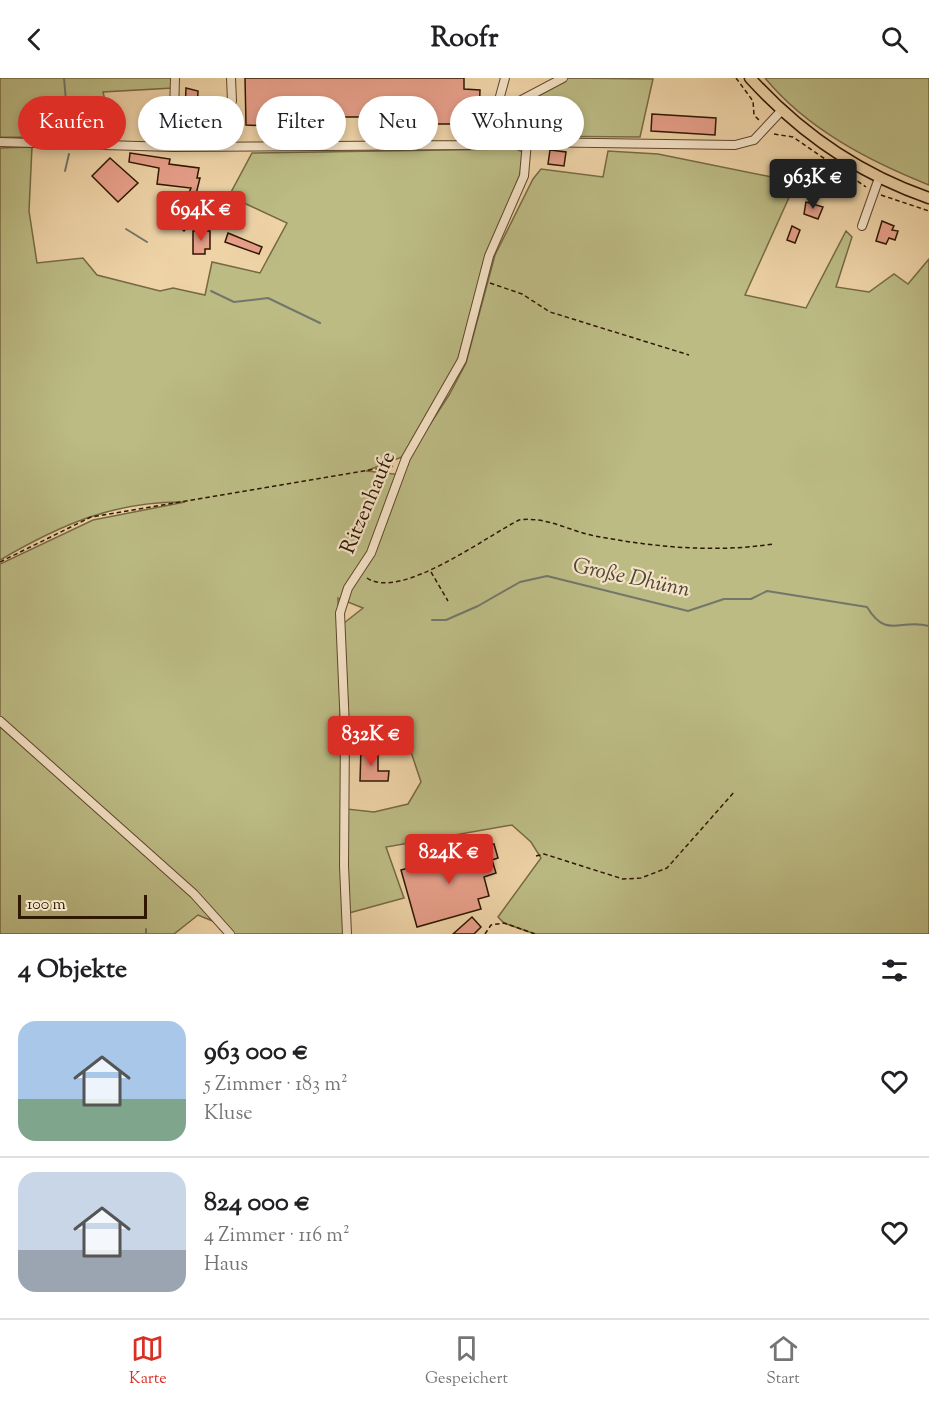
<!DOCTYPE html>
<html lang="de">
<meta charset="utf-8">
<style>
:root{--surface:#fff;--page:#f6f6f6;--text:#202124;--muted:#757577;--line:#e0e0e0;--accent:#d93025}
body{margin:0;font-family:"Sorts Mill Goudy",serif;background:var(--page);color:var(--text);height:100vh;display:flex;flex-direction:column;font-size:22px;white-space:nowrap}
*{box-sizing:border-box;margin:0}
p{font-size:20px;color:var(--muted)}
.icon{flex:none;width:33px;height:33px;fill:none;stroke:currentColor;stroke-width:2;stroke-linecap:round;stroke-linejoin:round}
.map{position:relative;height:856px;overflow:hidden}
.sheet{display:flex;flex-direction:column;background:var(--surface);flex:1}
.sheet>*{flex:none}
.banner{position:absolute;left:18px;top:18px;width:600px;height:54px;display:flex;gap:12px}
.scale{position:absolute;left:18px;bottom:15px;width:129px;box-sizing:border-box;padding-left:6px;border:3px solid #2f1700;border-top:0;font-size:16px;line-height:21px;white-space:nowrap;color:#2f1700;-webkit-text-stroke:4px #f4e2c6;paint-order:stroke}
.price{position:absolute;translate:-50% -51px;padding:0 14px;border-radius:6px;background:var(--accent);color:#fff;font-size:20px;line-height:39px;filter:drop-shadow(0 2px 3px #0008)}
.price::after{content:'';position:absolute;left:50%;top:36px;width:18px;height:14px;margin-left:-9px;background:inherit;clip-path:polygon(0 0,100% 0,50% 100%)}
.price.current{background:#222;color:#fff}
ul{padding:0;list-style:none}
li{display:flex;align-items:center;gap:18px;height:150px;padding:0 18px}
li+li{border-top:2px solid var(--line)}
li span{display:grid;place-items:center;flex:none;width:168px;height:120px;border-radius:18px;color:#555}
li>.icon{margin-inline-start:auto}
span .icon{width:72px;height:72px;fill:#fffc;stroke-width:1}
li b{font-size:26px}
h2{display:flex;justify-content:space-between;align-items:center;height:72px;padding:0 18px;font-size:26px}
.pill{padding:0 21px;border-radius:27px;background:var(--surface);box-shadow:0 3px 9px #0003;font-size:21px;line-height:54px}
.pill.current{background:var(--accent);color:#fff}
header{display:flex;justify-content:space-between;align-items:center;height:78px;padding:0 18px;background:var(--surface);font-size:27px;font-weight:800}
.dock{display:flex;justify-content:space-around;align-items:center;height:84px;border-top:2px solid var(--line);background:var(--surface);font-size:16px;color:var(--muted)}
.dock a{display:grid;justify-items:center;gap:3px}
.dock .current{color:var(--accent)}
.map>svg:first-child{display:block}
.green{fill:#bcbb84;stroke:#766942;stroke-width:1.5}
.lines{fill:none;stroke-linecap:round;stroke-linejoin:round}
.stream{stroke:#72766b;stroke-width:2}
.building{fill:#e79f8a;stroke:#2f1700;stroke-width:1.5}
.minor-casing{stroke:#5f462a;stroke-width:10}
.major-casing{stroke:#2f1700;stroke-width:13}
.path{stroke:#2f1700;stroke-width:1.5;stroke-dasharray:4.5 3;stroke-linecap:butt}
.minor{stroke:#f4e2c6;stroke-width:8}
.major{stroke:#eed3a7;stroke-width:10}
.labels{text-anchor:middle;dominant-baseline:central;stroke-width:4.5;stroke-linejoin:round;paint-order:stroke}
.street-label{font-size:21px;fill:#2f1700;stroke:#f4e2c6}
.water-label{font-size:22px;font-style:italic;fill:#504635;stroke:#f4e2c6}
</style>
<header><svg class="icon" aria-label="back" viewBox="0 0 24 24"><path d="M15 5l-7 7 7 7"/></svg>Roofr<svg class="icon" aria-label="search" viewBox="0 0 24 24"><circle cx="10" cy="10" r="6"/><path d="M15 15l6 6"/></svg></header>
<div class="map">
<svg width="929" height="856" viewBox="0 0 929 856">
<rect width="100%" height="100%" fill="#eed3a7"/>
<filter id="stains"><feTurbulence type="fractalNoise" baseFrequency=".00333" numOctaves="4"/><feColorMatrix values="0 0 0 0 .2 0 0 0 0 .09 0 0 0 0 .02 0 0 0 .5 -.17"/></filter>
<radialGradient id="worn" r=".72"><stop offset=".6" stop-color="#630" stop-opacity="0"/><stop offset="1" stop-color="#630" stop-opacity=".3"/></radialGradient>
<g class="green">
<polygon points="0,0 173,0 173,10 103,14 114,60 0,59"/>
<polygon points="568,0 653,1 640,59 521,58 520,27"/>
<path d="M765 0H929V107C869 83 807 51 765 0Z"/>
<path d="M32 69 29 133 37 185 83 180 97 197 160 213 173 210 205 217 212 184 260 195 287 145 229 118 252 75 516 71 523 74 520 97 487 177 458 281 402 379 366 393 403 397 408 380 449 317 466 285 495 177 533 101 541 91 603 99 608 73 658 76 796 104 745 217 806 230 846 153 852 159 836 209 869 214 894 196 908 206 929 181V856H535L504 845 498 839 541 780 531 764 512 747 386 769 404 820 349 835 347 731 374 734 408 726 421 704 404 653H349L344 545 363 530 338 520 344 856H232L220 846 198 837 174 856H0V486L93 442 185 424C114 423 60 447 0 482V70Z"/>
</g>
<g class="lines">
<g class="stream">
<polyline points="64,0 69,58"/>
<polyline points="65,93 69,76"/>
<polyline points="126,151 147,164"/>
<polyline points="211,213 234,224 268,220 320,245"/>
<path d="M432 542H446L478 528 520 504 547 498 688 533 724 521H751L767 513 867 529C887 562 900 540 929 548"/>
<polyline points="146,856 146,851"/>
</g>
</g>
<g class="building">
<polygon points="245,0 464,0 464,11 480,12 479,40 472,43 472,50 460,50 460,46 373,46 373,39 322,39 322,55 289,55 289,49 246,47"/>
<polygon points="186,10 198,13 197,33 185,32"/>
<polygon points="652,36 716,40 715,57 651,53"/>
<polygon points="151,49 165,49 164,60 151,59"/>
<polygon points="180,50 217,51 216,61 180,59"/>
<polygon points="550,72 566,74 564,88 548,86"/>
<polygon points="130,75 170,81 169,86 199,90 197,100 200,100 195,120 199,122 197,128 185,123 191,110 157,106 159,90 129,84"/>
<polygon points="110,80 138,105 118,124 92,98"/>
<polygon points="806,124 823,129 818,141 804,136"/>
<polygon points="185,131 195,141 184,153 176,145 180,141 177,138"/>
<polygon points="882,143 894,148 892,152 898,153 895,162 889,160 886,166 876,163"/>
<polygon points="792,148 800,152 795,165 787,162"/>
<polygon points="193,153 210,153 210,171 205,171 205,176 193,176"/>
<polygon points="228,155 262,169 259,176 225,164"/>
<polygon points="361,670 378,671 378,693 389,693 388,703 360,703"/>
<polygon points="494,766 498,780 492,782 496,795 484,799 489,818 478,821 481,831 417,849 401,792"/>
<polygon points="472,839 481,849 474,856 453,856"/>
</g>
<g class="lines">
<defs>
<g id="minor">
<polyline points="231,0 232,23"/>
<polyline points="496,33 512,27 563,0"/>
<polyline points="0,64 173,69 471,67 527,64 735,67 754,62 782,32"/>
<polyline points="471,67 496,33 505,0"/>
<polyline points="173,69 175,0"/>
<polyline points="862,148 879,100"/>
<polyline points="0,643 194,816 230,856"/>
<polyline points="347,856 344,788 345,650 340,535 348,510 371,475 406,380 462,282 489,178 524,98 527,64"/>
</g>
<path id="major" d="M750 0C800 55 859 96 929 120"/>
</defs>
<use href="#minor" class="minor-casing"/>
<use href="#major" class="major-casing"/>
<g class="path">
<polyline points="736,0 753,23 754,37 759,42"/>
<polyline points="522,32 522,57"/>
<polyline points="774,56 793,59 866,109"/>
<polyline points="881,117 929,133"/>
<polyline points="490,205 522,216 550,234 689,277"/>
<polyline points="0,484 91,439 393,388"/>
<polyline points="431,494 448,523"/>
<path d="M367 500C400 523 487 458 519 442 546 438 569 453 595 458 653 469 714 475 773 466"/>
<polyline points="536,778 544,776 623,801 641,800 667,790 735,713"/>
<polyline points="485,856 491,847 504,845 535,856"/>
</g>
<use href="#minor" class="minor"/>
<use href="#major" class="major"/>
</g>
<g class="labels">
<g class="street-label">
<text transform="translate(369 425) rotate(-67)">Ritzenhaufe</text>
</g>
<g class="water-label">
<text transform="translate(631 501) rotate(12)">Große Dhünn</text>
</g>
</g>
<rect width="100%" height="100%" filter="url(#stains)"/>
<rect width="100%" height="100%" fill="url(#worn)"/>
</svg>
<div class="scale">100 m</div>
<b class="price current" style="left:813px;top:132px">963K €</b>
<b class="price" style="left:201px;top:164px">694K €</b>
<b class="price" style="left:371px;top:689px">832K €</b>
<b class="price" style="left:449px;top:807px">824K €</b>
<div class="banner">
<a class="pill current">Kaufen</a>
<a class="pill">Mieten</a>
<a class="pill">Filter</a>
<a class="pill">Neu</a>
<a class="pill">Wohnung</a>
</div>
</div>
<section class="sheet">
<h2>4 Objekte<svg class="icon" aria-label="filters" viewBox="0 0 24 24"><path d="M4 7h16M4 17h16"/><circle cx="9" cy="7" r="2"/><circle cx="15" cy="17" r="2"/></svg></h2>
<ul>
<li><span style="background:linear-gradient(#a9c7e8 65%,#7fa58c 0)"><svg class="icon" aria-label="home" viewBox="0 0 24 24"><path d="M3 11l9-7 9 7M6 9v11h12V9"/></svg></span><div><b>963 000 €</b><p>5 Zimmer · 183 m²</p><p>Kluse</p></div><svg class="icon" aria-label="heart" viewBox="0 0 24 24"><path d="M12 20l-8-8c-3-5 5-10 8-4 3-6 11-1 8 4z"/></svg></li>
<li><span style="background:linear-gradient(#c9d6e8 65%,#9aa5b1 0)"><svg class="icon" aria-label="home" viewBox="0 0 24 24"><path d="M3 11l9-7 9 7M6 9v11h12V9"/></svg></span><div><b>824 000 €</b><p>4 Zimmer · 116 m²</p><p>Haus</p></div><svg class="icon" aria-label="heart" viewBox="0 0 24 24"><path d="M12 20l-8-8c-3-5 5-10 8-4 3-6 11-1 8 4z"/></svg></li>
</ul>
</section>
<nav class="dock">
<a class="current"><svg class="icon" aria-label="map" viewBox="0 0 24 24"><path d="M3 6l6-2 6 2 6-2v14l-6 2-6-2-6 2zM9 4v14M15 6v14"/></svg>Karte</a>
<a><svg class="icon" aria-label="saved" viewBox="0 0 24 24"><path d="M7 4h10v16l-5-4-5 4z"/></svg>Gespeichert</a>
<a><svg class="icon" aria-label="home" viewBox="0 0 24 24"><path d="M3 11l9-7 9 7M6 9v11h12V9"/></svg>Start</a>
</nav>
